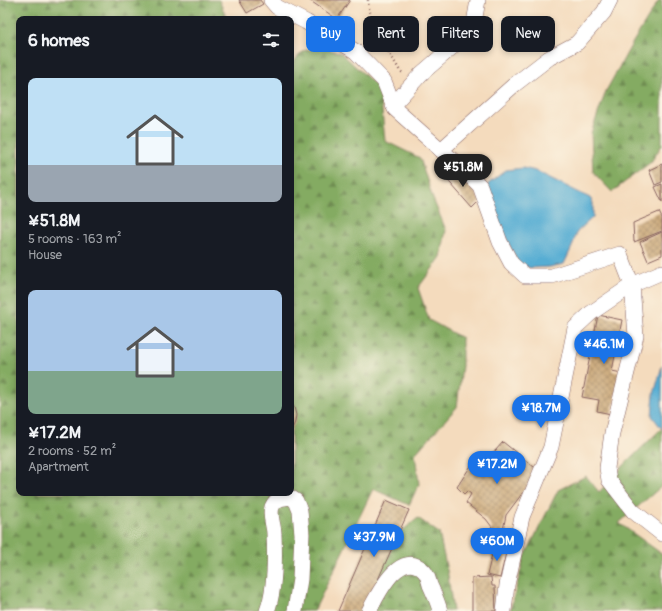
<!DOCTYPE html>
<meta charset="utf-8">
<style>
:root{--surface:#171b24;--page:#20242c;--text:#f1f3f6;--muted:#9ea1a6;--accent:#1a73e8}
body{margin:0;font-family:Pangolin,sans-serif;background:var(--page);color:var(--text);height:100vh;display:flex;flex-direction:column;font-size:15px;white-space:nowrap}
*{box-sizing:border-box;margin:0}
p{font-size:13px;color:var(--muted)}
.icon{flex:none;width:22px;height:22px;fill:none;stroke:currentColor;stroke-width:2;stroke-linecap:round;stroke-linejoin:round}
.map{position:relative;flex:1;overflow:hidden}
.drawer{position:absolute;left:16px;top:16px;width:278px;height:480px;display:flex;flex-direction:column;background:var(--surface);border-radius:8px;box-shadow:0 2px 6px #0003}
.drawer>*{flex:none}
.hud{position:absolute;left:306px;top:16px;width:296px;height:36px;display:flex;gap:8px}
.price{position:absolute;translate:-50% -34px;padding:0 9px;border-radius:14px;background:var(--accent);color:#fff;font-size:13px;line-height:26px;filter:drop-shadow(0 1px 2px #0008)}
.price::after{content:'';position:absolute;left:50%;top:24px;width:12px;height:9px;margin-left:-6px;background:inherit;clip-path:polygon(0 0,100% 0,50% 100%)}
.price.active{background:#222;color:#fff}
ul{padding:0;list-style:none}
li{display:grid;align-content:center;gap:8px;height:212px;padding:0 12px}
li span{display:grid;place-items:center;height:124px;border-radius:8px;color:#555}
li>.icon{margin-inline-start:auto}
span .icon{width:72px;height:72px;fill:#fffc;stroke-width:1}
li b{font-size:17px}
h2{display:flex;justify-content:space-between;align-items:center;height:48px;padding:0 12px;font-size:17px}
.tag{padding:0 14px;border-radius:8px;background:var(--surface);box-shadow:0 2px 6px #0003;font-size:14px;line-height:36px}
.tag.active{background:var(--accent);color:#fff}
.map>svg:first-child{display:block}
.forest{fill:url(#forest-firs);stroke:#676546}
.water{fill:#56add3;stroke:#50667f}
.building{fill:url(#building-cross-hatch)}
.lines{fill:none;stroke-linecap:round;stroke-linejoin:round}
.minor-casing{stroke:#86615e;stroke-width:16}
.path{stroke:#86615e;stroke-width:2.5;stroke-dasharray:1 3;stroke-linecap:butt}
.minor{stroke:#fff;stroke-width:15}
</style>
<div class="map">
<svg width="662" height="611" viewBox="0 0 662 611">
<defs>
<pattern id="forest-firs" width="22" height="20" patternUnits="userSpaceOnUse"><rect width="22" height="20" fill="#84ab62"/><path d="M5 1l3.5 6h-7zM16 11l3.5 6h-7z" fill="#6e8b51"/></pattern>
<pattern id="building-cross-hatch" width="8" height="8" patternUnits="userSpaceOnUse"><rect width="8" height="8" fill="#cead81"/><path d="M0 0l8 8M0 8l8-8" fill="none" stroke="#a98c6a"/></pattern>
</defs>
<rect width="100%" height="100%" fill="#fcf5e5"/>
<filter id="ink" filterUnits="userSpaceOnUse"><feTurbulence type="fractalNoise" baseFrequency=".025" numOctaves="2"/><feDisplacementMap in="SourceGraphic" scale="8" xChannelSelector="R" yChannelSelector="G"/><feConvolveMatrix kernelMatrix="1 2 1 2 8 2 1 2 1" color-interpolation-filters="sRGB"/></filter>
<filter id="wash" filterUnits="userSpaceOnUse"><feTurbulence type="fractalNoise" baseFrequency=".012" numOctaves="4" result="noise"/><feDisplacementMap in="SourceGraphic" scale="16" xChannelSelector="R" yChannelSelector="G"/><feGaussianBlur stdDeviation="0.9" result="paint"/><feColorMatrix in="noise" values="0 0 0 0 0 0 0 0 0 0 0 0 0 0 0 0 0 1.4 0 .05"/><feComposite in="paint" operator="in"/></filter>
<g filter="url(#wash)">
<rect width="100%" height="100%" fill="#f4dbbd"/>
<g class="forest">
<polygon points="0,0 219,0 227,19 19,19 19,493 291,493 291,65 303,51 320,47 341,53 380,89 385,141 420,158 433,199 446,230 441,257 418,288 429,320 462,338 462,366 457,407 415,454 419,484 409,505 373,489 314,611 0,611"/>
<polygon points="659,0 662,0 662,145 651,162 612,192 593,172 591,133 606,91 633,42"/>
<polygon points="662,428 662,486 619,523 662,554 662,611 510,611 524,558 558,490 586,476 599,492 628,461"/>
<polygon points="418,518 439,533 448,575 453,611 352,611 388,542"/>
</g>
<g class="water">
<polygon points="523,168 536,171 590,198 593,203 593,217 577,232 572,247 564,264 550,267 530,268 518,263 485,196 488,184 506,170"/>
<polygon points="662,366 662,429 652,416 654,394"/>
</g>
<g id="blocks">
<g class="building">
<polygon points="239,0 260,0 263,4 247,13"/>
<polygon points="309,0 350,0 337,19"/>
<polygon points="662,164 662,182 655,185 649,170"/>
<polygon points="450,170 455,175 458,172 466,176 480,200 472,208 444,176"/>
<polygon points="662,184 662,202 655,187"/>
<polygon points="659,212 662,218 662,231 634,242 633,223"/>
<polygon points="662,232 662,255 648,261 640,242"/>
<polygon points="598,315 622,320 612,371 622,373 611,414 597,411 599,400 582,397"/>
<polygon points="291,403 294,407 296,415 295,422 291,431"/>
<polygon points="503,442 539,471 506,515 501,540 489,538 492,527 486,519 466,503 471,494 467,491 464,494 457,487 474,461 495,451"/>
<polygon points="386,500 409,510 364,611 338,611"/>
<polygon points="494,546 507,549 500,578 487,575"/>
<polygon points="491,577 492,586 495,586 496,611 472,611 472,578"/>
</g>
</g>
</g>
<g filter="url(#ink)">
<use href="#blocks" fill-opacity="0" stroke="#86615e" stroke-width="1"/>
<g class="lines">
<defs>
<g id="minor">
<polyline points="271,0 277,7 306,22 355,51 384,81 395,109 441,150 463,169 480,186 500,242 511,263 525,276 552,276 620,254 632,285 636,336 612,433 607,468 609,480 633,511 662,534"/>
<polyline points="393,105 421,74 458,42 474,23 478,0"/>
<polyline points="441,150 514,85 549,58 577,43 604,12 610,0"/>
<path d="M267 611C275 591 275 556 274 534 274 525 269 516 272 507 275 499 283 498 290 497L296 501 300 511 302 534 300 579 295 611"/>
<path d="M369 611C378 594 400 547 424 571 427 574 429 581 430 585 434 594 438 602 440 611"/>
<polyline points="504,611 507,585 522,517 551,447 575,328 591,313 632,285 662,272"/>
</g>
</defs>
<use href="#minor" class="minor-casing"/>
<path class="path" d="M368 0C369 22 389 52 400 71L403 73"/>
<use href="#minor" class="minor"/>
</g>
</g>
</svg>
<b class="price active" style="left:463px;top:188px">¥51.8M</b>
<b class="price" style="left:604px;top:365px">¥46.1M</b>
<b class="price" style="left:541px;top:429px">¥18.7M</b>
<b class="price" style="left:497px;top:485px">¥17.2M</b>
<b class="price" style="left:374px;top:558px">¥37.9M</b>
<b class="price" style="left:497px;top:562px">¥60M</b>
<div class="hud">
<a class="tag active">Buy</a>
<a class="tag">Rent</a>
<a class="tag">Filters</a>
<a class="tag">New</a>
</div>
<section class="drawer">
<h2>6 homes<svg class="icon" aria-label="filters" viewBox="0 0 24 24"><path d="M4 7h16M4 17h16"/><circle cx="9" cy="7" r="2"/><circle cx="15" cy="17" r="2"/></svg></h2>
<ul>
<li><span style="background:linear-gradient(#bfe0f5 70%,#9aa5b1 0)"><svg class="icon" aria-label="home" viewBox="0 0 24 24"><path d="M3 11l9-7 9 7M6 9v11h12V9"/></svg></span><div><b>¥51.8M</b><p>5 rooms · 163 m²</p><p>House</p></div></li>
<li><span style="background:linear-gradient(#a9c7e8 65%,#7fa58c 0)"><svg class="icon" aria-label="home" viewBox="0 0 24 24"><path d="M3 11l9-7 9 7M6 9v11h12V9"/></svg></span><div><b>¥17.2M</b><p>2 rooms · 52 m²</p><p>Apartment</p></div></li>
</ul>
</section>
</div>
